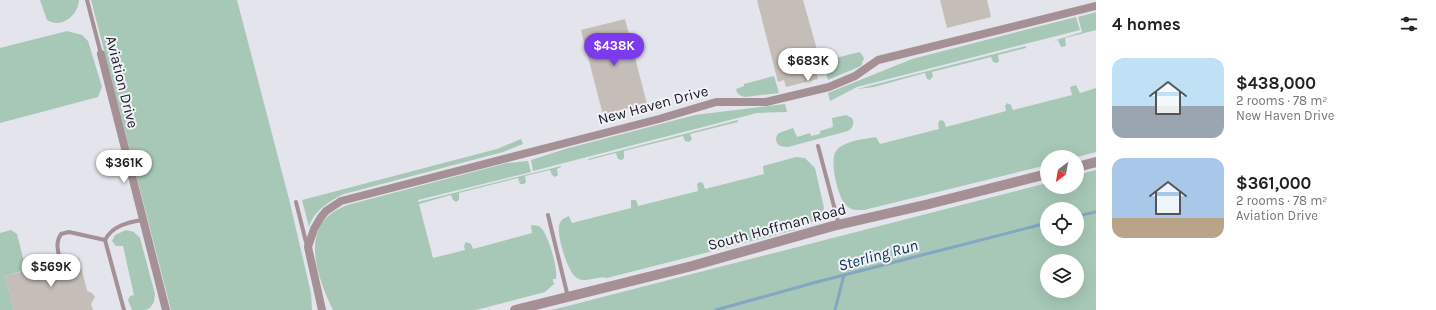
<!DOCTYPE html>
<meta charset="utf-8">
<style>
:root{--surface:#fff;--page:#f2f2f2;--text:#202124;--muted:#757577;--accent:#7c3aed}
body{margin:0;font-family:Karla,sans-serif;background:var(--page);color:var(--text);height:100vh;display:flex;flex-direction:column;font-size:15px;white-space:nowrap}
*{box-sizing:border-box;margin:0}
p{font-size:13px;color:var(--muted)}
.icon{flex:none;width:22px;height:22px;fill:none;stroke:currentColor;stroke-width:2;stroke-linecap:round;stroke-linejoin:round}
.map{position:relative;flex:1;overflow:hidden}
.side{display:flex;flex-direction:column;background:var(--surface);width:340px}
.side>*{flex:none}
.needle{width:26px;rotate:211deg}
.fabs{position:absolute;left:1040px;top:150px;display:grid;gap:8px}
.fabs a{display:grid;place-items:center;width:44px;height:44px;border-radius:50%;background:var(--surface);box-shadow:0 4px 16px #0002;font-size:20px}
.price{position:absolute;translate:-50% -34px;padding:0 9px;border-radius:14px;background:#fff;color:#222;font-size:13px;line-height:26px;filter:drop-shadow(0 1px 2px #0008)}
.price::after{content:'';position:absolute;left:50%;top:24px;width:12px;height:9px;margin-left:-6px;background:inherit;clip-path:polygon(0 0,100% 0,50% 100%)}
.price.current{background:var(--accent);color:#fff}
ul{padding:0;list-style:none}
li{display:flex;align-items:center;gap:12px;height:100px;padding:0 16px}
li span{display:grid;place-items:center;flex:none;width:112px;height:80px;border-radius:12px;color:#555}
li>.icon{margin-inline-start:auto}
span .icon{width:48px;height:48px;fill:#fffc;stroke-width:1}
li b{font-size:17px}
h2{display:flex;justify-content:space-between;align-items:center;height:48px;padding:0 16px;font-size:17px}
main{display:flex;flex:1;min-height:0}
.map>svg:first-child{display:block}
.green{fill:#a7c8b6;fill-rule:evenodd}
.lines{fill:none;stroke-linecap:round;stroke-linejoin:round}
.stream{stroke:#83a6c1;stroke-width:3}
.building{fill:#c5bdb7}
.service{stroke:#a59195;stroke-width:4}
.minor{stroke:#a59195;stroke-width:8}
.tertiary{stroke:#a59195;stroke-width:10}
.labels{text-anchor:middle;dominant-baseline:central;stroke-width:4;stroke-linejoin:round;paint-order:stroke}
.street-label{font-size:15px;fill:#19181c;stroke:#f1f1fa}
.water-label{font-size:16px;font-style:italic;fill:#04324e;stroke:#f1f1fa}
</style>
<main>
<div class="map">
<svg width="1096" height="310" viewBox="0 0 1096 310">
<rect width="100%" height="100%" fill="#e4e4ed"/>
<g class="green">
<path d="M40 0H79C78 16 61 29 47 20Z"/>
<polygon points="91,0 237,0 289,199 311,293 312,310 171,310"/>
<polygon points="1096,12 1096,30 1065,38 1066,46 1061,47 1058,40 1053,41 1082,32 1078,17"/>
<polygon points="1076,17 1080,30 857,87 830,101 828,93 912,59"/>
<polygon points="67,31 82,35 88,41 102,87 98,97 0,123 0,48"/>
<polygon points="1026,46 1026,48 998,55 999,61 997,63 993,62 991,57 932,72 933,76 930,80 927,79 925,73 874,87 857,89"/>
<polygon points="860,52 864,58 861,66 828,80 823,61"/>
<path d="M774 76 779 93 745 97C740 96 737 94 736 89L744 86V84Z"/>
<path d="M1076 85 1080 93 1096 88V152L1077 157H1047V165L864 210C859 210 852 211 847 206 838 200 829 160 836 151 843 141 864 139 876 137L880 144 939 129 938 123 940 120 944 121 946 127 1006 111 1005 106 1007 103 1011 105 1013 110 1072 95 1070 87Z"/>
<polygon points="785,104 787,112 757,113 533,171 531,160 565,149 695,115"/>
<path d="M846 115 852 118C855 123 853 128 848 131L788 147 780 146C776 143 774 138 779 133L793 128 797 137 810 133 811 136 820 134V131L833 127 832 118Z"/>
<polygon points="738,120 738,122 690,134 692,139 689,142 685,141 683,136 624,151 624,158 622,160 618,159 616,153 589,160 588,159"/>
<path d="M521 139 523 144 503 152 344 194C329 201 313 212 309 227L302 200 497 149Z"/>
<path d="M796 157 805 158 815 168 824 208 821 216 815 221 795 227V230L607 278C599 275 586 284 577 278 568 274 557 236 559 226 560 220 564 218 569 216L572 223 631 208V200H636L638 206 698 191 697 184 700 182 703 183 705 189 764 174 763 166Z"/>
<path d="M528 161 531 172 418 200V202L561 166V167L557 169 558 175 555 177 552 175 550 170 525 176 526 182 524 184H520L518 178 459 193V200L456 202 453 200 451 195 419 204 433 258 465 250 464 246 466 242 471 244 473 249 532 233 531 225 539 226C548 232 558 268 556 279H553V282L555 283 545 292 476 310H333C315 273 297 220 351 204L507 163Z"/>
<path d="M1096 170V310H552L1047 183V187H1077V175ZM1047 209H1077V239H1047ZM1047 261H1077V291H1047Z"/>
<polygon points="11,230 17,234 26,270 5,276 14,310 0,310 0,233"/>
<polygon points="126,230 134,232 140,238 155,294 154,302 150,308 145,310 132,310 128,300 130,296 134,295 123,246 116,246 112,241 115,235"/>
</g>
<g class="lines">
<g class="stream">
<polyline points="1077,216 1096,212"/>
<polyline points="716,310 813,283 1047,223"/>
<polyline points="835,310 844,275"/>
</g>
</g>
<g class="building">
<polygon points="757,0 803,0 823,71 816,72 818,79 786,87 784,80 778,82"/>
<polygon points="940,0 987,0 991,17 947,28"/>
<polygon points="625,19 647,104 603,115 581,30"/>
<polygon points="79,258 87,291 92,293 95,297 91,304 93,310 14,310 5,276 57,263 61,264 63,261"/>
</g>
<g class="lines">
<g class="service">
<polyline points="87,0 101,54"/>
<polyline points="818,146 839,225"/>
<polyline points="296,202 307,246"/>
<polyline points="548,215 568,297"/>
<path d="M105 240C112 226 128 222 143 220"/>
<path d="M60 261C58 250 55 243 61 234L69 232 105 240 124 310"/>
</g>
<g class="minor">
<polyline points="101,54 166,310"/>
<polyline points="322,310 308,247 314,229 321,217 326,211 341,201 659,119 716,102 766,102 829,87 855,76 878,60 1096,6"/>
</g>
<g class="tertiary">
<polyline points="1077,167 1096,162"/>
<polyline points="515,310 692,266 833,226 929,204 1047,174"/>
</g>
</g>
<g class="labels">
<g class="street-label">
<text transform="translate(122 82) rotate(76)">Aviation Drive</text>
<text transform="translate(653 105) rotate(-15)">New Haven Drive</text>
<text transform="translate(777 227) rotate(-15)">South Hoffman Road</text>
</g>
<g class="water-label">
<text transform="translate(878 255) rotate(-15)">Sterling Run</text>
</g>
</g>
</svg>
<div class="fabs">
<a><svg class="needle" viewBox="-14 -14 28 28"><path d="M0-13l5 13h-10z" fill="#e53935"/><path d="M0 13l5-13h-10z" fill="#757577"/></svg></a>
<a><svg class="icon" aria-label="locate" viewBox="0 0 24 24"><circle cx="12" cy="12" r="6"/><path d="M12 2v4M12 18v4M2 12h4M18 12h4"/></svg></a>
<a><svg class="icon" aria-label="layers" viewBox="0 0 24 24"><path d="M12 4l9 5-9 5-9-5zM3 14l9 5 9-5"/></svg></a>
</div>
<b class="price current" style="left:614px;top:67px">$438K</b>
<b class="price" style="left:808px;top:82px">$683K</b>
<b class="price" style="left:124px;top:184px">$361K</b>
<b class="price" style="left:51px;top:288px">$569K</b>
</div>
<section class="side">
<h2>4 homes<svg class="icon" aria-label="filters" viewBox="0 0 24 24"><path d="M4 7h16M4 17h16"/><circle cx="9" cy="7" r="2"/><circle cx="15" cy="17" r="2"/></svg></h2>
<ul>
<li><span style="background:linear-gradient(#bfe0f5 60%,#9aa5b1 0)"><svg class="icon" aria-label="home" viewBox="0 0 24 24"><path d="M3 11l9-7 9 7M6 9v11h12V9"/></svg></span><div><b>$438,000</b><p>2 rooms · 78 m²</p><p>New Haven Drive</p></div></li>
<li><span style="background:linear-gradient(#a9c7e8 75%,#b9a48a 0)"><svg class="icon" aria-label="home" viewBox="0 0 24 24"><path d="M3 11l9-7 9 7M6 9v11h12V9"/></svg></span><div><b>$361,000</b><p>2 rooms · 78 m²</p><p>Aviation Drive</p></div></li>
</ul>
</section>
</main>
